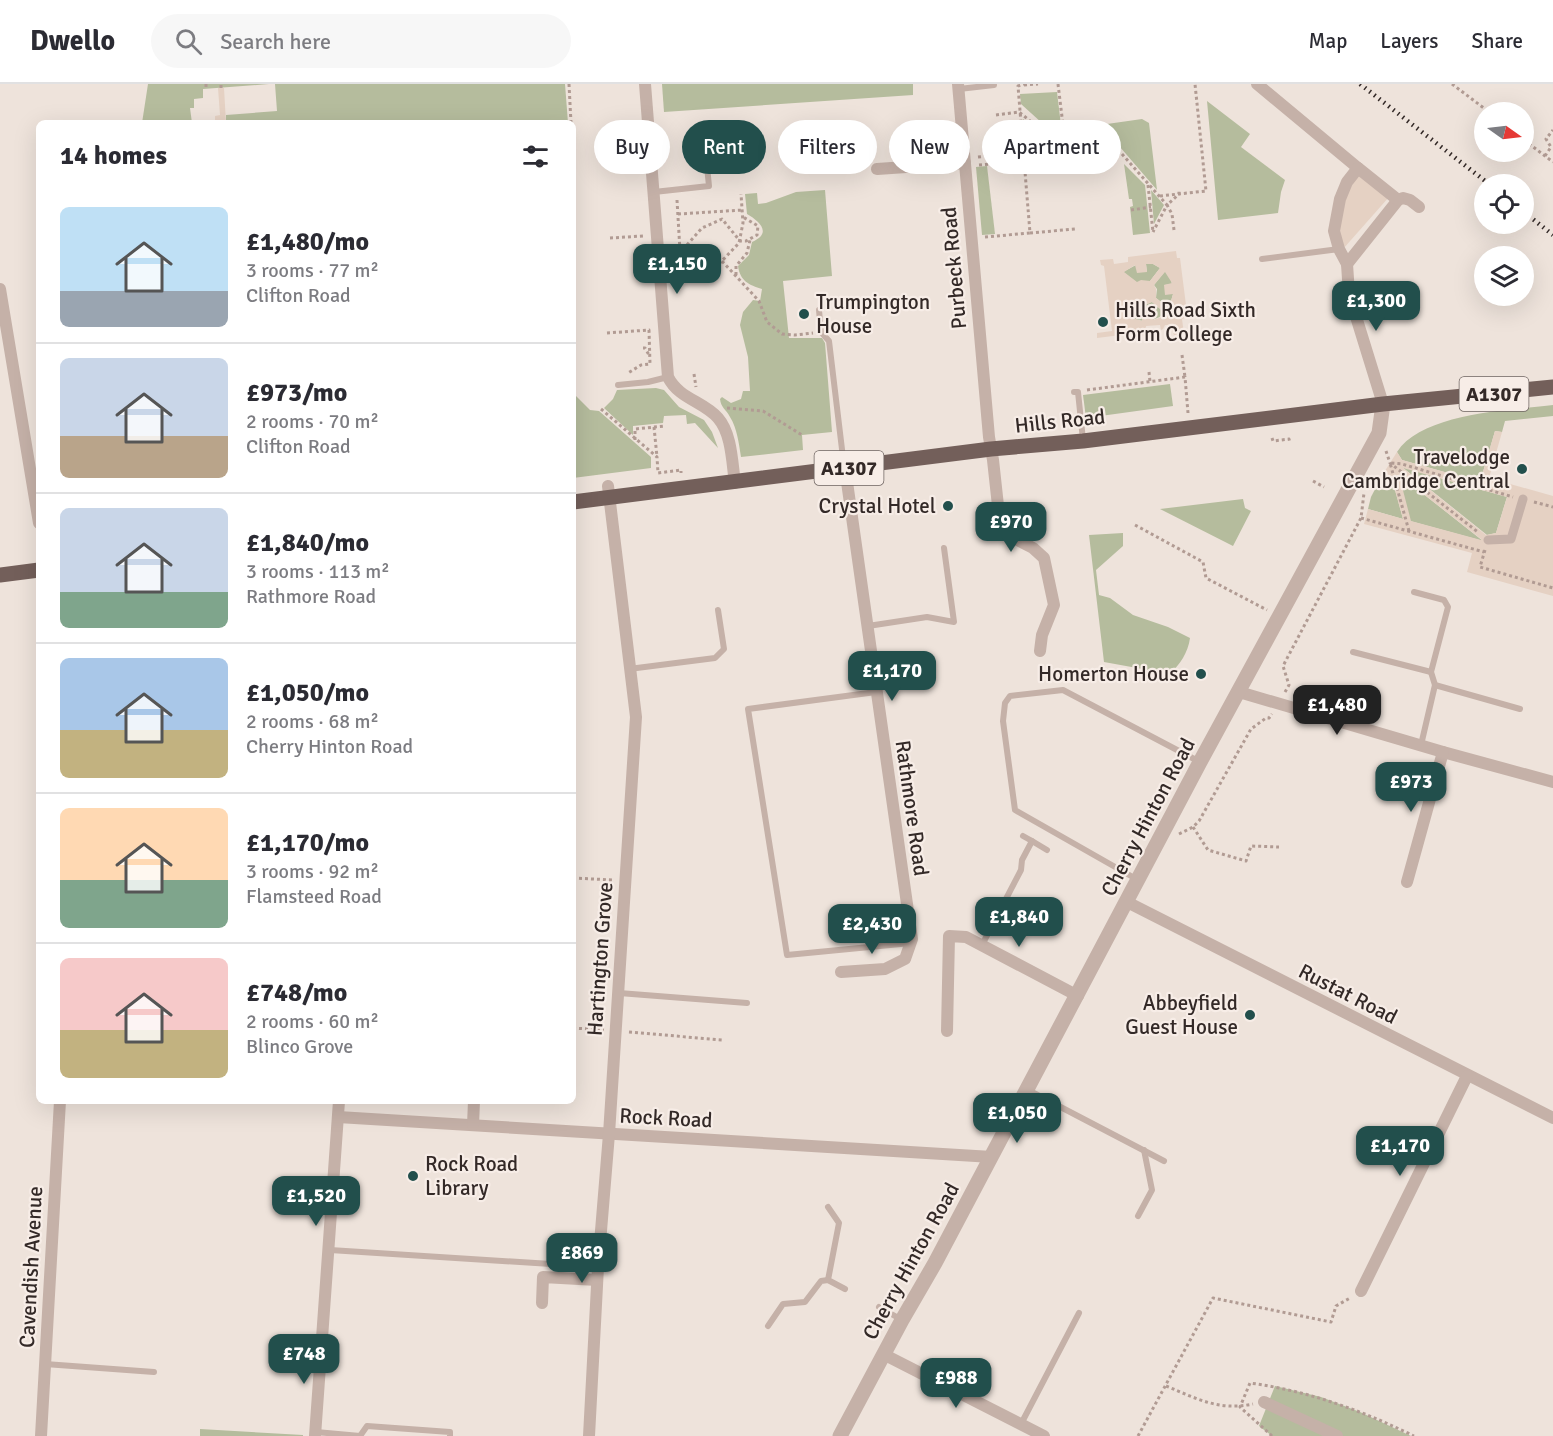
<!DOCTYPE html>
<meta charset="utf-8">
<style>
:root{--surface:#fff;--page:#f7f7f7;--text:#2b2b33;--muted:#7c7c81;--line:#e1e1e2;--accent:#224f4c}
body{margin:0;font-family:Signika,sans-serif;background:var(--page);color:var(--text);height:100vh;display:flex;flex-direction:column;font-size:22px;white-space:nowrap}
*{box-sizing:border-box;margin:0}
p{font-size:20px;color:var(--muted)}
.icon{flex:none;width:33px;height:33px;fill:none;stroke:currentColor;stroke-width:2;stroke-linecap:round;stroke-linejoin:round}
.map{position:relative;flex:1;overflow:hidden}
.details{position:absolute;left:36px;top:36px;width:540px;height:984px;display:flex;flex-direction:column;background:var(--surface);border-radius:9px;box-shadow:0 6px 24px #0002}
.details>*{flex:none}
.hud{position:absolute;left:594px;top:36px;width:570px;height:54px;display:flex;gap:12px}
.needle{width:39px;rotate:104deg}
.controls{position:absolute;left:1474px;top:18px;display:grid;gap:12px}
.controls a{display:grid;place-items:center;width:60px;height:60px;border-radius:50%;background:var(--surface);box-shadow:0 6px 24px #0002;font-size:30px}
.price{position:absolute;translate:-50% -51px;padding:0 14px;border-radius:12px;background:var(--accent);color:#fff;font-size:20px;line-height:39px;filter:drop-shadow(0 2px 3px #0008)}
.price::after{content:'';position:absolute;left:50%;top:36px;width:18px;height:14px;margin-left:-9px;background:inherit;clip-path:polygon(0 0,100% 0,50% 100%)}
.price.active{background:#222;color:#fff}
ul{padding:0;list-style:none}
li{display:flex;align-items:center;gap:18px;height:150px;padding:0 24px}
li+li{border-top:2px solid var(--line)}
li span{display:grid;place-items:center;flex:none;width:168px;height:120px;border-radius:9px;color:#555}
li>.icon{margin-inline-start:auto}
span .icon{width:72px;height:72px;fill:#fffc;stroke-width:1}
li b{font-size:26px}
h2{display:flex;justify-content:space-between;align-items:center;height:72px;padding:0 24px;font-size:26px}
.tag{padding:0 21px;border-radius:27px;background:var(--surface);box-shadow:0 6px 24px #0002;font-size:21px;line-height:54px}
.tag.active{background:var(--accent);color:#fff}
header{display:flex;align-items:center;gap:36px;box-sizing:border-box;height:84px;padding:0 30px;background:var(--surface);border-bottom:2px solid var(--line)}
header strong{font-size:28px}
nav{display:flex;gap:33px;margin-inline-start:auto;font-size:21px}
.search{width:420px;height:54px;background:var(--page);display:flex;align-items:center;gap:15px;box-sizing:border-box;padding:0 21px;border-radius:33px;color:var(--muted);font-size:22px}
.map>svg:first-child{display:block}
.green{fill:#b5bc9d}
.plaza{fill:#e5d1c3;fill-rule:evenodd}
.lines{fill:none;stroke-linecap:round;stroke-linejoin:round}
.path{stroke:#b19b93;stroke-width:3;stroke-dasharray:3 3;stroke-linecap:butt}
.service{stroke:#c5b1a8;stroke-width:6}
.pedestrian{stroke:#c5b1a8;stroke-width:9}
.minor{stroke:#c5b1a8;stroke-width:12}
.tertiary{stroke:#c5b1a8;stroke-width:15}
.primary{stroke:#735f5a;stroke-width:15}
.rail{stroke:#332927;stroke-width:4.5;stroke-dasharray:1.5 4.5;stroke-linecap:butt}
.poi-dot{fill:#224f4c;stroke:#f7ede7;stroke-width:2}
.labels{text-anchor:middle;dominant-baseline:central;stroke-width:4.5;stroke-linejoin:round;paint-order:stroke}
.shield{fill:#f7ede7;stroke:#6e6461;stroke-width:1.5}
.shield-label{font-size:20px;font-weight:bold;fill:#332927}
.street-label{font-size:21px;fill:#332927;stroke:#f7ede7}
.poi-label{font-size:21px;fill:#332927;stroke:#f7ede7;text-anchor:end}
</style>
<header>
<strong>Dwello</strong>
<div class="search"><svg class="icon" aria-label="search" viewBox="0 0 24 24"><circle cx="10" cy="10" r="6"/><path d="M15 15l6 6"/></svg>Search here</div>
<nav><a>Map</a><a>Layers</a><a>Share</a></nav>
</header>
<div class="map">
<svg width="1553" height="1352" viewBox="0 0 1553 1352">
<rect width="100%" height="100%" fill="#eee3db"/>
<g class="green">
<polygon points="148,0 269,0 203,5 203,14 194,15 194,24 190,24 192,39 142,39"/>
<polygon points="275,0 565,0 568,39 226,39 226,31 277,27"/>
<polygon points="662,0 913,0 913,11 664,28"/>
<polygon points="1057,8 1063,58 1021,20 1020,10"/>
<polygon points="1207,17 1250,50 1241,63 1285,96 1281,108 1278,129 1218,136"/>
<polygon points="1023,35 1062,68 1026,72"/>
<polygon points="1142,35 1149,39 1157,106 1120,63 1111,64 1107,40"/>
<polygon points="1124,80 1145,101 1150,149 1133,151 1130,123 1133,122 1132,115 1129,115"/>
<polygon points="987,82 995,150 982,151 976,83"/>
<path d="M825 106 832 192 783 197 789 254H822L825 259 832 348 802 351 803 366 741 373C739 360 737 344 730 333 726 325 721 324 720 315L722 313 731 319 741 315 743 307H750L748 273 740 241 743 228 753 216 760 217 762 205C749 201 740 197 738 182L749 171 752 158C773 149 759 137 747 130L745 110 757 109 758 120 766 119 796 108Z"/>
<polygon points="1151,106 1164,121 1154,140"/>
<polygon points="1146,180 1153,180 1160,184 1150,197 1137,199 1123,188 1136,181 1147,188"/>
<polygon points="1165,187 1170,193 1172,200 1164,201 1173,210 1169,224 1156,214 1157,205 1154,201"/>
<path d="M1152 218 1165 229C1155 238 1141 239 1129 233L1139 220Z"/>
<polygon points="1170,300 1173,322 1086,334 1083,311"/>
<polygon points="656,304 664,306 679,323 704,336 712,348 718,364 695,339 687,340 686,331 664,332 663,339 633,342 633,351 604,324 613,315 617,306"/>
<polygon points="573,309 590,326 599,327 651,373 651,384 573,394"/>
<path d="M1553 321V332L1505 337 1502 348 1495 347 1480 398 1402 376 1397 368C1422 329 1510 326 1553 321Z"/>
<polygon points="1402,383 1507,413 1496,449 1487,451"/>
<polygon points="1383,390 1391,391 1403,435 1368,425 1371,413"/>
<polygon points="1398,390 1483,457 1410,437"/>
<polygon points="1243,415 1245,424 1251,427 1233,462 1160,425"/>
<path d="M1123 449V462L1096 486 1099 511 1110 514 1133 531 1168 543 1190 554C1188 569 1180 580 1170 590L1104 578 1089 451Z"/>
<polygon points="1275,1302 1321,1313 1360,1328 1411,1352 1272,1352 1259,1342"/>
<polygon points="200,1345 303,1351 303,1352 200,1352"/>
</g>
<g class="plaza">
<polygon points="218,4 224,4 226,39 215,39 215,32 220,31"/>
<polygon points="1359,91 1389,113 1343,165 1337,148 1346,109"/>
<path d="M1176 167 1177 174H1180L1187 229 1185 230V234L1182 235 1184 250 1174 251 1170 241H1165L1163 245 1161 246 1160 241 1146 242 1147 251 1138 252 1137 249 1097 254V249L1112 247 1104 182 1101 181 1100 176 1113 175 1114 180 1128 178V173ZM1146 180H1153L1160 184 1150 197 1141 196 1137 198 1124 188 1135 181 1137 189 1147 188ZM1165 188 1172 199 1164 201 1165 211 1173 210 1169 224 1156 214V205L1154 201ZM1152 218 1165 229 1159 234 1153 236 1152 228 1142 229V237L1129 233 1139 220H1148Z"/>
<path d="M1495 347 1502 348 1489 394 1553 412V512L1467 488 1472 469 1364 440 1368 425 1403 435 1391 392 1383 390 1397 368 1402 376 1480 398ZM1403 384 1507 413 1496 449 1486 451ZM1399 391 1481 455V456L1411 437Z"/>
</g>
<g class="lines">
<g class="path">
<polyline points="206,0 206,5"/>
<polyline points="569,0 571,39"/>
<polyline points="1058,0 1066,66 1073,73 1121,69 1167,121 1153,148"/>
<polyline points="1452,0 1489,28"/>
<polyline points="1024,1 1038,0"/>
<polyline points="221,4 221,0"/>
<polyline points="996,31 1019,28 1066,66"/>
<polyline points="1524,56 1553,78"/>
<polyline points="1097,71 1098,80"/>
<polyline points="573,72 573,79"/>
<polyline points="1545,72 1551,63 1546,55 1553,46"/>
<polyline points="978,73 998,71"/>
<polyline points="979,81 1073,73"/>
<polyline points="1148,101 1153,148"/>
<polyline points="1160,112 1206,107 1195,0"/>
<polyline points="677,116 680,167"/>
<polyline points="1131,126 1151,123"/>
<polyline points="678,130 743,126"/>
<polyline points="1174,146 1172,130 1167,121 1179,110 1179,106"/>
<polyline points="1030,149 1075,145"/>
<polyline points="985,153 1030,149 1018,2 1024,0"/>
<polyline points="610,154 643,152"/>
<polyline points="642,172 644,172 644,182"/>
<polyline points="722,177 759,217 767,238 782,250 795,251 813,249"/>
<polyline points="671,179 702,144 722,135 740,157 746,157 757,151 758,142 743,133"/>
<polyline points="719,180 739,159 743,139 741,110"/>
<polyline points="736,191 736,182 747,169 750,156"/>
<polyline points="607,249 649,246 650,280 641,281 628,289"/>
<polyline points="643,264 645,264 649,271"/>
<polyline points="1182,271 1185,293"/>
<polyline points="1149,288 1150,298"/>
<polyline points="694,290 696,303"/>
<polyline points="1087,306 1185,293 1188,329"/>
<polyline points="727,324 763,327 802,351"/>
<polyline points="601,325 657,373 658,389 681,386 681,389"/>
<polyline points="654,343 657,373"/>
<polyline points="1272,354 1273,357 1289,355 1290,359"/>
<polyline points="635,356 635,345 665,342"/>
<polyline points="1386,367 1390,379 1479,449"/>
<polyline points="1313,397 1324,403"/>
<polyline points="1534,418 1553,423"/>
<polyline points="1361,434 1484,468"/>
<polyline points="1135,441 1203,478 1206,494 1267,526"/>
<polyline points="1409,447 1390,379 1402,380 1513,413"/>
<polyline points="1485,466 1480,483 1553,504"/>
<polyline points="1285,608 1289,601 1283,582 1361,434 1364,409"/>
<polyline points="1193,743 1208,766 1246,777 1251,762 1279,763"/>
<polyline points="1179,750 1193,743 1199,737 1251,645 1266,634 1269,634 1272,630"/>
<polyline points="573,794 613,796"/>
<polyline points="573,944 604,946"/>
<polyline points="629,948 722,956"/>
<path d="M1166 1302C1198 1315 1218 1327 1253 1320"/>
<polyline points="1138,1352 1213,1214 1331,1238 1336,1222 1350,1214"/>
<path d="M1272 1352 1240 1323 1250 1299C1308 1307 1361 1326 1414 1352"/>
</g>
<g class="service">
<polyline points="959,5 994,1"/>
<polyline points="654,108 709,102 705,63"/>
<polyline points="1262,175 1339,165"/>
<polyline points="819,226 821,248 829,257 844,382"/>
<polyline points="618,301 648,298 668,293"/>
<polyline points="1074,308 1078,308 1083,356"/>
<polyline points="1414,508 1444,516 1448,523 1431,588 1435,601 1520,625"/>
<polyline points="868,542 927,533 954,538 944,464"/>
<polyline points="1353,568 1431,588"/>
<polyline points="629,585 715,574 724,565 718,526"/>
<polyline points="876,608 748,625 787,871 911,859"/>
<polyline points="1421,661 1435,601"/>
<polyline points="1023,752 1032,757"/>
<polyline points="1138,796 1015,726 1003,637 1005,619 1010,612 1063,606 1198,677"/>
<polyline points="982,861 1021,786 1022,776 1032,757 1047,766"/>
<polyline points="619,909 747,919"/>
<polyline points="1028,1006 1164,1077"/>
<polyline points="828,1123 839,1139 828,1196 845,1205"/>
<polyline points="1138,1132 1152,1106 1144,1066"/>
<polyline points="330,1166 598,1183"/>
<polyline points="879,1223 902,1236"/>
<polyline points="768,1242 783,1220 805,1218 821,1197 828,1196"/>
<polyline points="45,1280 154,1288"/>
<polyline points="1021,1340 1079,1229"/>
<polyline points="316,1348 360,1352"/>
<polyline points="360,1352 367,1342 450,1348 450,1352"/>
</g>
<polyline class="pedestrian" points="1488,456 1511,455 1523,415"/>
<g class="minor">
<path d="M645 0 668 293C679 315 703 317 718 334 732 350 732 379 735 399"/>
<polyline points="958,0 989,353 993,376 1000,440 1010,452 1033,464 1044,474 1054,521 1042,551 1040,567"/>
<polyline points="1257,0 1358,84"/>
<polyline points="877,85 965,79"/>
<polyline points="1347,180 1398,116 1403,114 1410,116 1419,123"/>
<polyline points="0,205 39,439"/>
<polyline points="1383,320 1349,210 1347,180 1339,165 1334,147 1340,115 1347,98 1358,84 1398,116"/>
<polyline points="1239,608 1443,668 1553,698"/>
<polyline points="1407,798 1443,668"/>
<polyline points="1127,818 1553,1034"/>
<polyline points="841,888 885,885 905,875 912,855 845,384"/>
<polyline points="947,947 949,852 966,853 1078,912"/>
<polyline points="338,1033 992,1073"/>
<polyline points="473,1041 474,1017"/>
<polyline points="1361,1207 1467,992"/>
<polyline points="542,1219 543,1193 597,1196"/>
<polyline points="883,1270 1044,1352"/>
<polyline points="1264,1318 1337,1352"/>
<polyline points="41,1352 60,1017"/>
<polyline points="315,1352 339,1017"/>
<polyline points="589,1352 598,1183 609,1050 636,633 608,402"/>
</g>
<polyline class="tertiary" points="840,1352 902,1236 935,1179 1200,678 1379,349 1383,320"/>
<g class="primary">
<polyline points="573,418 991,365 1083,357 1383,320 1553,303"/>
<polyline points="0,491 39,486"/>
</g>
<g class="rail">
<polyline points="1360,0 1489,100"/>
<polyline points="1524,128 1553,151"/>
</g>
</g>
<g class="poi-dot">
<circle cx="804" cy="230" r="6"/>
<circle cx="1103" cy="238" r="6"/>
<circle cx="1522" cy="385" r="6"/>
<circle cx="948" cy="422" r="6"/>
<circle cx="1201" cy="590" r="6"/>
<circle cx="1250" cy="931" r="6"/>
<circle cx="413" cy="1092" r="6"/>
</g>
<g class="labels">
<g class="shield">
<rect x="1459.5" y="293" width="69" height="34" rx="4.5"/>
<rect x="814.5" y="367" width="69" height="34" rx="4.5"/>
</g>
<g class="shield-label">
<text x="1494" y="310">A1307</text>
<text x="849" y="384">A1307</text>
</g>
<g class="street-label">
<text transform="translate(954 184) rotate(-95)">Purbeck Road</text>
<text transform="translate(1060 337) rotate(-6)">Hills Road</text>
<text transform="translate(912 724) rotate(82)">Rathmore Road</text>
<text transform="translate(1148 733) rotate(-62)">Cherry Hinton Road</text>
<text transform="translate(600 875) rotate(-86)">Hartington Grove</text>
<text transform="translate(1348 910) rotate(27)">Rustat Road</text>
<text transform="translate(666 1034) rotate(3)">Rock Road</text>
<text transform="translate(911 1177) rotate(-61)">Cherry Hinton Road</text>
<text transform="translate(31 1183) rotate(-87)">Cavendish Avenue</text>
</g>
<g class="poi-label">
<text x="816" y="218" text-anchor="start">Trumpington<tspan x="816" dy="24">House</tspan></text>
<text x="1115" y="226" text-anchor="start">Hills Road Sixth<tspan x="1115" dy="24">Form College</tspan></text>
<text x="1510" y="373">Travelodge<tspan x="1510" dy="24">Cambridge Central</tspan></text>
<text x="936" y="422">Crystal Hotel</text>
<text x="1189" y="590">Homerton House</text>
<text x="1238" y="919">Abbeyfield<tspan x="1238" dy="24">Guest House</tspan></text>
<text x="425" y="1080" text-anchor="start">Rock Road<tspan x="425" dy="24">Library</tspan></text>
</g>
</g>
</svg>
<div class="controls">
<a><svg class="needle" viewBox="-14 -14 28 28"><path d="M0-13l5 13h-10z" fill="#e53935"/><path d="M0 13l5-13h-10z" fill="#7c7c81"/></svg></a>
<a><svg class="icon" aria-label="locate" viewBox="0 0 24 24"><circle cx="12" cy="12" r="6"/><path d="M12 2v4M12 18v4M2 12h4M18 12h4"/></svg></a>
<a><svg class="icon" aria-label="layers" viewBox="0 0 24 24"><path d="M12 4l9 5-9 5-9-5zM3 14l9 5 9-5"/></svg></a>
</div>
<b class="price" style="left:677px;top:211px">£1,150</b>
<b class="price" style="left:1376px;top:248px">£1,300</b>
<b class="price" style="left:1011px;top:469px">£970</b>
<b class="price" style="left:892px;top:618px">£1,170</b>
<b class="price active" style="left:1337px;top:652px">£1,480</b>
<b class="price" style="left:1411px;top:729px">£973</b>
<b class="price" style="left:1019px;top:864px">£1,840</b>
<b class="price" style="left:872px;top:871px">£2,430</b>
<b class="price" style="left:1017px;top:1060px">£1,050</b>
<b class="price" style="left:1400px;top:1093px">£1,170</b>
<b class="price" style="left:316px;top:1143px">£1,520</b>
<b class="price" style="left:582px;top:1200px">£869</b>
<b class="price" style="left:304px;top:1301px">£748</b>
<b class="price" style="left:956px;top:1325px">£988</b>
<div class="hud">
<a class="tag">Buy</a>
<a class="tag active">Rent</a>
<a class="tag">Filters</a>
<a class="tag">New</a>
<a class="tag">Apartment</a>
</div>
<section class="details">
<h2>14 homes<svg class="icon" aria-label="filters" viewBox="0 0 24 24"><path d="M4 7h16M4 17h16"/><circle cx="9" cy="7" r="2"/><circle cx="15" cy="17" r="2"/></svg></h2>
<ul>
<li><span style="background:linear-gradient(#bfe0f5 70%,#9aa5b1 0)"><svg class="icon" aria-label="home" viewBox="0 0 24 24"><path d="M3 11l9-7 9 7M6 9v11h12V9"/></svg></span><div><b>£1,480/mo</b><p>3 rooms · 77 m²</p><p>Clifton Road</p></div></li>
<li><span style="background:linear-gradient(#c9d6e8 65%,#b9a48a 0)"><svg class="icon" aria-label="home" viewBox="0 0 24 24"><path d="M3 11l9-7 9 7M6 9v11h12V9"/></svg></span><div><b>£973/mo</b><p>2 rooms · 70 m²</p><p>Clifton Road</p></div></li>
<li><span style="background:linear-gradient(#c9d6e8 70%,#7fa58c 0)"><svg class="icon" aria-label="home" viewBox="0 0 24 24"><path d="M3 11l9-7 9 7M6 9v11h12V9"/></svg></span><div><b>£1,840/mo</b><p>3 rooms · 113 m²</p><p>Rathmore Road</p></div></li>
<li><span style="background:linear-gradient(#a9c7e8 60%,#c2b280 0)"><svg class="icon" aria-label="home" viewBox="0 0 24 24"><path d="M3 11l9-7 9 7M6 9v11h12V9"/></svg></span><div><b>£1,050/mo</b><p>2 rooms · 68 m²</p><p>Cherry Hinton Road</p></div></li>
<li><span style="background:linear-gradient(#ffd9b3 60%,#7fa58c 0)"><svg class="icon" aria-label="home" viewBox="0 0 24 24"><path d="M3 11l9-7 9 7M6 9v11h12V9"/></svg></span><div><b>£1,170/mo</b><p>3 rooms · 92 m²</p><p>Flamsteed Road</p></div></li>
<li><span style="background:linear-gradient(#f6c9c9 60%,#c2b280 0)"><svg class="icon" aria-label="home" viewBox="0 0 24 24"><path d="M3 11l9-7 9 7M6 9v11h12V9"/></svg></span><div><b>£748/mo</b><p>2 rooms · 60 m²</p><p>Blinco Grove</p></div></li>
</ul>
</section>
</div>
